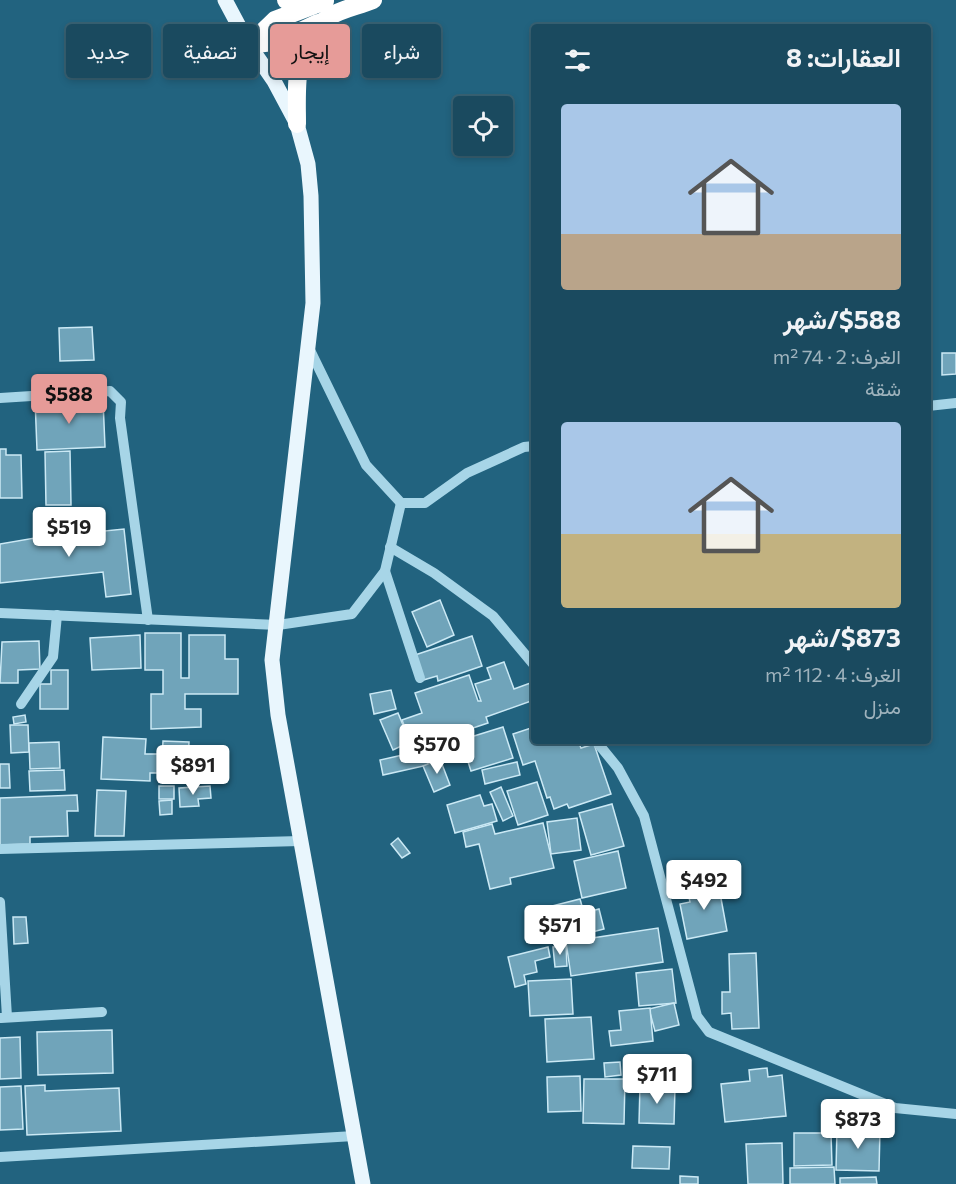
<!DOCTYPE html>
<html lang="ar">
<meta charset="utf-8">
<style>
:root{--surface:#1a4a5f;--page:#235165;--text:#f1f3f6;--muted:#9fb3bd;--line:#386274;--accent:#e69b98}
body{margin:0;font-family:Commissioner,Vazirmatn,sans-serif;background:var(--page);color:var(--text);direction:rtl;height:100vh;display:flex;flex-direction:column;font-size:22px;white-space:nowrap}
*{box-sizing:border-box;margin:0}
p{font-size:20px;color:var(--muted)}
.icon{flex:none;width:33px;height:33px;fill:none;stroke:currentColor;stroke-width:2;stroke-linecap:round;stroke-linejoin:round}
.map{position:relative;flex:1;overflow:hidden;direction:ltr}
.sheet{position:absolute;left:531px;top:24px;width:400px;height:720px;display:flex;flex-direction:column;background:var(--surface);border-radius:6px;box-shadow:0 3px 9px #0003,0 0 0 2px var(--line);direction:rtl}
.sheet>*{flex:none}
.top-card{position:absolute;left:18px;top:24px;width:423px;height:54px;direction:rtl;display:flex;gap:12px}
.tools{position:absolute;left:453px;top:96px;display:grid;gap:12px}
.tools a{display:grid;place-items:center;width:60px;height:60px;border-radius:6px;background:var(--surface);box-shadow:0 3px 9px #0003,0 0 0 2px var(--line);font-size:30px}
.price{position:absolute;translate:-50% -51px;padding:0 14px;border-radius:6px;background:#fff;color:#222;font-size:20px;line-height:39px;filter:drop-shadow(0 2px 3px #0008)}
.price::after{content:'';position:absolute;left:50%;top:36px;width:18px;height:14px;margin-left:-9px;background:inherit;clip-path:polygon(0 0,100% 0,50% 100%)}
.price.selected{background:var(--accent);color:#111}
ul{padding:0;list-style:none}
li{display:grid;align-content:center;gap:12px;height:318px;padding:0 30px}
li span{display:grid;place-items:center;height:186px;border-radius:6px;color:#555}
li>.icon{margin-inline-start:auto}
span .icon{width:108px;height:108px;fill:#fffc;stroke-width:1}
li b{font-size:26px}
h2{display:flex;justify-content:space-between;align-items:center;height:72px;padding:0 30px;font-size:26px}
.pill{padding:0 21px;border-radius:6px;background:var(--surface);box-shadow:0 3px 9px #0003,0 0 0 2px var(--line);font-size:21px;line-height:54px}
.pill.selected{background:var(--accent);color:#111}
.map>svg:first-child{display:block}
.building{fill:#70a4ba;stroke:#cbe9f5;stroke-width:1.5}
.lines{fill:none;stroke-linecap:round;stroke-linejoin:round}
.minor{stroke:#a7d5e7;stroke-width:10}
.major{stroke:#e9f6fd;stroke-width:15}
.highway{stroke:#fff;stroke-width:18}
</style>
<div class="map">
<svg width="956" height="1184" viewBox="0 0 956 1184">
<rect width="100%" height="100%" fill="#22637f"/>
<g class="building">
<polygon points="92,327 94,360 60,361 59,328"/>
<polygon points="942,353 956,353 956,374 942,375"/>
<polygon points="57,398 57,403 103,400 105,447 37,450 35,399"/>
<polygon points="0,449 6,449 6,455 21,455 22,498 0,498"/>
<polygon points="70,451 71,505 46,505 45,452"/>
<polygon points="64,523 65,535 124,529 131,594 106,597 103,572 0,583 0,544 47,536 46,525"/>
<polygon points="440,600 454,635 427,647 412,612"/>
<polygon points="145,633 181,633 181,678 189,678 189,635 225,635 225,659 238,659 238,694 185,694 185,709 201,709 201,727 151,729 151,694 163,694 163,670 145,670"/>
<polygon points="140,635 141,668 92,670 90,638"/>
<polygon points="472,636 482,666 438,681 437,676 420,681 412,656"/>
<polygon points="39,641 40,669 18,670 18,683 0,683 2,642"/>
<polygon points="504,662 514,689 533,682 534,700 486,717 488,723 467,730 468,733 427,747 423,735 410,740 402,720 422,713 415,693 469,675 478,701 481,701 475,684 491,679 487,668"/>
<polygon points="51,670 68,670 68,709 40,709 40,684 51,684"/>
<polygon points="391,690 396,709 374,714 370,694"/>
<polygon points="398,713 410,742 393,750 380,720"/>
<polygon points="25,715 26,722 14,724 13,717"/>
<polygon points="10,725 28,725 29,752 11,753"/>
<polygon points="503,727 513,758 471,771 461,740"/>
<polygon points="534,727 534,741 578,741 581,748 594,744 611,794 569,808 567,804 554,809 550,797 547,798 535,761 523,765 513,734"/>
<polygon points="103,737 146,739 145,754 163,754 162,773 150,773 150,781 101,779"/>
<polygon points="163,741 189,742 188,761 162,760"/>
<polygon points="59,742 60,768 30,769 29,743"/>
<polygon points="425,750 428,765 383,775 380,760"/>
<polygon points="440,759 450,785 434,792 423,766"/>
<polygon points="517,762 520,775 485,784 482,770"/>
<polygon points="0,764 9,764 10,788 0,788"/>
<polygon points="64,770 65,790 30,791 29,771"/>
<polygon points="537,782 548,815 518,825 507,791"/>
<rect x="159" y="786" width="15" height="13"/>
<polygon points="210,786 211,798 198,799 199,806 180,807 179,788"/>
<polygon points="501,787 513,816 503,821 490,792"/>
<polygon points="97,790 126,791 124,836 95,836"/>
<polygon points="77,795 78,811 67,811 68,836 30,837 30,844 0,845 0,798"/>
<polygon points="480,795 484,806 492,804 497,821 455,833 447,805"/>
<polygon points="172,800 172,814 160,815 159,801"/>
<polygon points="612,804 624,846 591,855 579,813"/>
<polygon points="577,818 581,850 551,854 547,822"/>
<polygon points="543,823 554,868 510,878 511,884 490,889 479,844 466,847 463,832 492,824 495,834"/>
<polygon points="398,838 410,853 402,858 391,844"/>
<polygon points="618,851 626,888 582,898 574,861"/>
<polygon points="718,882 727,931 687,939 680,904 690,902 687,888"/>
<polygon points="580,899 584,913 599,909 604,929 557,941 548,907"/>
<polygon points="13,917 26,917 28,943 14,944"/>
<polygon points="658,928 663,962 571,976 566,942"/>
<polygon points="566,946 567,966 555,967 553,947"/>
<polygon points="548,947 550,957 535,961 537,972 524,975 526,984 515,987 508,957"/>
<polygon points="756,953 759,1028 732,1029 731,1013 722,1014 722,992 730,992 729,954"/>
<polygon points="672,969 676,1003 639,1006 636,973"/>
<polygon points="571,979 573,1014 530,1016 528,981"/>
<polygon points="674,1003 679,1025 655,1031 649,1009"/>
<polygon points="650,1008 653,1041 611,1046 609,1031 621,1030 619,1011"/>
<polygon points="591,1017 594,1059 547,1062 545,1019"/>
<polygon points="112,1030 113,1073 38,1075 37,1032"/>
<polygon points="20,1037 21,1078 0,1079 0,1038"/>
<polygon points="620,1062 621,1075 605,1077 604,1063"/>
<polygon points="767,1068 768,1077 782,1075 786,1116 725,1122 721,1084 750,1081 749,1070"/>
<polygon points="580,1076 581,1111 548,1112 547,1077"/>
<polygon points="584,1079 625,1079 624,1124 583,1123"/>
<polygon points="45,1085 45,1091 119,1088 121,1131 27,1135 25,1086"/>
<polygon points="640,1085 675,1087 674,1124 639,1123"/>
<polygon points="21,1086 23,1129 0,1130 0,1087"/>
<polygon points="837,1128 880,1129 879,1171 836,1170"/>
<polygon points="794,1133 831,1133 832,1165 794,1166"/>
<polygon points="782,1143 783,1184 748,1184 746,1144"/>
<polygon points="633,1146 670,1147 669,1169 632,1168"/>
<polygon points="834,1167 835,1184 790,1184 790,1168"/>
<polygon points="680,1176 698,1177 698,1184 680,1184"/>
<polygon points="876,1177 877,1184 840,1184 840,1178"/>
</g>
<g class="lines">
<g class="minor">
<polyline points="308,346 366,465 401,503 425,503 467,473 524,447 534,446"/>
<polyline points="0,398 110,391 121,402 120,418 148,620"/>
<polyline points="928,406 956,403"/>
<polyline points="390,547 434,573 493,616 534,665"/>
<polyline points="385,571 420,678"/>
<polyline points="0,613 278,625 352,614 385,571 401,503"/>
<polyline points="21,704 53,657 57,615"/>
<polyline points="596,741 618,768 644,816 697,1016 709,1032 895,1108 956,1114"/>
<polyline points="0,849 300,841"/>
<polyline points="0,902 7,1017"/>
<polyline points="1,1018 102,1012"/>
<polyline points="0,1157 354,1136"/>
</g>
<polyline class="major" points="225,0 249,45 274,81 297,124 308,164 311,196 313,303 272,660 278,715 363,1184"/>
<g class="highway">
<polyline points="286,0 314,1"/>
<polyline points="249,45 275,20 325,1"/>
<polyline points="249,45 280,41 318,23"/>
<path d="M297 124C297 86 292 41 329 17 341 9 359 6 373 0"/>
</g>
</g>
</svg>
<div class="tools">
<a><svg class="icon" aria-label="locate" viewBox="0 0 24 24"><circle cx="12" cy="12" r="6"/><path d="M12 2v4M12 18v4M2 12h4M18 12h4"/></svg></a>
</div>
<b class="price selected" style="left:69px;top:425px">$588</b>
<b class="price" style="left:69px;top:558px">$519</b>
<b class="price" style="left:437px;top:775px">$570</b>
<b class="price" style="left:193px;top:796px">$891</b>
<b class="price" style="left:704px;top:911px">$492</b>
<b class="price" style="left:560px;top:956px">$571</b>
<b class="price" style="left:657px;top:1105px">$711</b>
<b class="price" style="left:858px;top:1150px">$873</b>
<div class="top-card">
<a class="pill">شراء</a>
<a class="pill selected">إيجار</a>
<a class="pill">تصفية</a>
<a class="pill">جديد</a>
</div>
<section class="sheet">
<h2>العقارات: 8<svg class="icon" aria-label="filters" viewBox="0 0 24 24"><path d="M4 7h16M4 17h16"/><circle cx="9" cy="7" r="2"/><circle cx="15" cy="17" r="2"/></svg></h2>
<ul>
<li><span style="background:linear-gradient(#a9c7e8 70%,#b9a48a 0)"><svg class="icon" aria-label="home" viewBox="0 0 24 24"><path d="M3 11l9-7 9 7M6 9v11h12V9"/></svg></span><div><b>$588/شهر</b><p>الغرف: 2 · 74 m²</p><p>شقة</p></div></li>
<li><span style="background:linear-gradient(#a9c7e8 60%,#c2b280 0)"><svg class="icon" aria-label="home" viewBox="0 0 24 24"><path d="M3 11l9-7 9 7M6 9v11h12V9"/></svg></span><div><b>$873/شهر</b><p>الغرف: 4 · 112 m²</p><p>منزل</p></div></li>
</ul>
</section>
</div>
